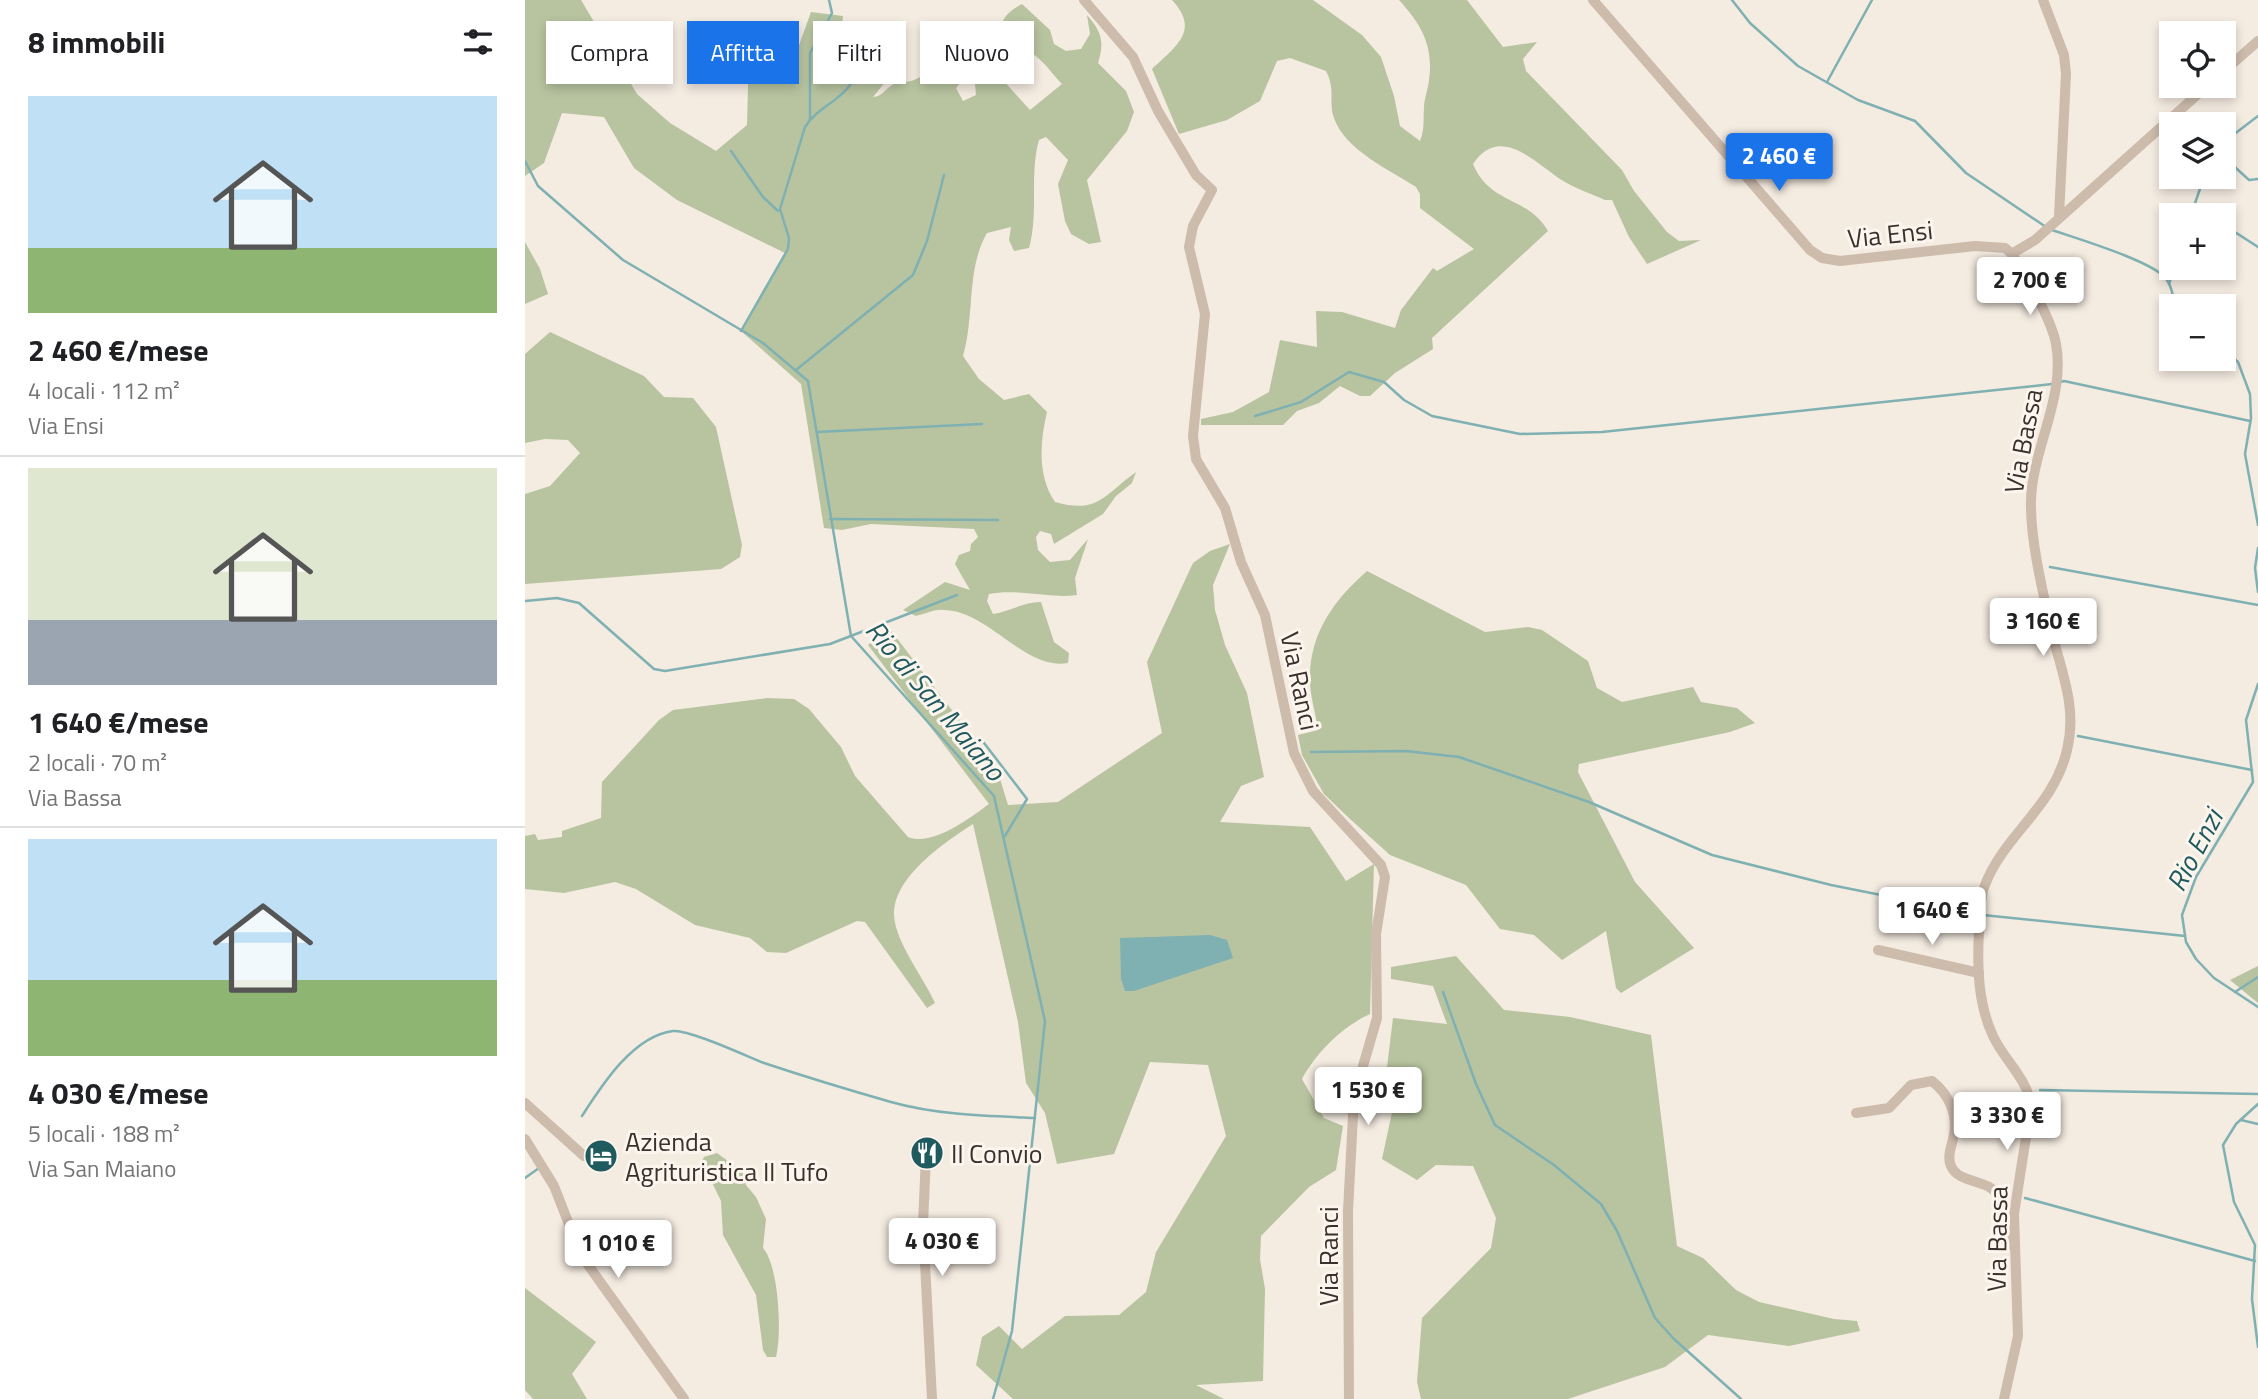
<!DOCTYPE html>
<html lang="it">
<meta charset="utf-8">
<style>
:root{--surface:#fff;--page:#f6f6f6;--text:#202124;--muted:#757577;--line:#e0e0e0;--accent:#1a73e8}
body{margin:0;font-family:"Titillium Web",sans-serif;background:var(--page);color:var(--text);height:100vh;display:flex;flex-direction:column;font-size:26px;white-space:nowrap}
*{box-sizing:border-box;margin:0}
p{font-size:23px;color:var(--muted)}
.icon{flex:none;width:38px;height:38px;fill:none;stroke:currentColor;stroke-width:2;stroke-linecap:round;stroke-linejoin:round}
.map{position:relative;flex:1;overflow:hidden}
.details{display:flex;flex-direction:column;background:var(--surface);width:525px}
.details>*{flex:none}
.banner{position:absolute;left:21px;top:21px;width:665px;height:63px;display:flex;gap:14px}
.buttons{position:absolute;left:1634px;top:21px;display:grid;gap:14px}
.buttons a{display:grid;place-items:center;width:77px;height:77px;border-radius:0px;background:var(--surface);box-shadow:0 4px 10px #0003;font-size:35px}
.price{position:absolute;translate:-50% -60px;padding:0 16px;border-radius:7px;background:#fff;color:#222;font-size:23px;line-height:46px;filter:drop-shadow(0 2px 4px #0008)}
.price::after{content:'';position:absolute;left:50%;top:42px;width:21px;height:16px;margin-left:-10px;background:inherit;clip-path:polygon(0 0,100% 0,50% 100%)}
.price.active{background:var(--accent);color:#fff}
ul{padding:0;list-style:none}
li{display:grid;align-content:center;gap:14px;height:371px;padding:0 28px}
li+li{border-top:2px solid var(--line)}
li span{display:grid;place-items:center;height:217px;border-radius:0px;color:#555}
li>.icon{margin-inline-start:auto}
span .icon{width:126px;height:126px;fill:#fffc;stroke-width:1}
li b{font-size:30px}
h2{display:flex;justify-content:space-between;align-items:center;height:84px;padding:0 28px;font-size:30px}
.tag{padding:0 24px;border-radius:0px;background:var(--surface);box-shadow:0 4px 10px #0003;font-size:24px;line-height:63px}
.tag.active{background:var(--accent);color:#fff}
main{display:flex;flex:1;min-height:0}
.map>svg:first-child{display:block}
.green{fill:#b8c4a0}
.water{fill:#7fb0b2}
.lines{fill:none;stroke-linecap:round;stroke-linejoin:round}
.stream{stroke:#7fb0b2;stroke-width:2.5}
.minor{stroke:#cdbbac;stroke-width:10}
.labels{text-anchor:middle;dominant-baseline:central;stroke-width:6;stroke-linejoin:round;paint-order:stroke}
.street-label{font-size:26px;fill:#3b302b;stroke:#fbf5ee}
.poi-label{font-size:26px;fill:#3b302b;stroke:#fbf5ee;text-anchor:start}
.water-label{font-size:28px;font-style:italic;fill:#1f5a5e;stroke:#fbf5ee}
</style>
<main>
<section class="details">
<h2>8 immobili<svg class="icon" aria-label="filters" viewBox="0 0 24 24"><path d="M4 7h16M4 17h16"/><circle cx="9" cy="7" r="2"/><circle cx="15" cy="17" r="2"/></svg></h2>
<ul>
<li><span style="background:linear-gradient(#bfe0f5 70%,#8fb573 0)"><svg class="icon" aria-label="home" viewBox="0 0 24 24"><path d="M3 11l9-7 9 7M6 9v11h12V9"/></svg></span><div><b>2 460 €/mese</b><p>4 locali · 112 m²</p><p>Via Ensi</p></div></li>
<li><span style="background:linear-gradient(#dfe7d0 70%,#9aa5b1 0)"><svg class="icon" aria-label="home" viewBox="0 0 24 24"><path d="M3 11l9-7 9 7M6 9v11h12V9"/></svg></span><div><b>1 640 €/mese</b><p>2 locali · 70 m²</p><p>Via Bassa</p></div></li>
<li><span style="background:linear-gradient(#bfe0f5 65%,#8fb573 0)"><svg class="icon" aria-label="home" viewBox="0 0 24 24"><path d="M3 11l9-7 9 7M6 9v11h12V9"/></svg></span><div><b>4 030 €/mese</b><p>5 locali · 188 m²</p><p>Via San Maiano</p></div></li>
</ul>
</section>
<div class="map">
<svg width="1733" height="1399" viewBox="0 0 1733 1399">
<rect width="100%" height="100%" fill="#f4ebe1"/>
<g class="green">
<path d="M0 0H56L112 94 145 123 191 151 222 125 224 48 254 43 273 48 286 12 318 16 314 58 321 72 335 65 346 74 365 62 366 75 348 97C358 96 359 90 367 85 373 81 382 83 389 80 413 71 413 51 444 62L441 76 431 88 438 101 451 95 450 84 458 80 477 79 505 110 537 84C528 75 519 61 508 54 497 47 486 49 476 41 473 21 481 13 497 4L525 30 529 44 541 51 556 49 565 34 562 15C576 31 580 41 573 63L601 91 609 112 602 131 562 180 576 242 564 244 546 234 540 221 533 184 543 160 521 137 514 140C504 175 514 213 504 248L489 251 484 240 486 227 462 233C441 269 450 316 438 356L454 379 479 400 504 394 522 412C515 441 512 476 530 502 573 514 578 496 611 472L607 483 591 496 578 514 529 544 526 534 515 531 511 537 513 550 525 562 545 560 563 539 550 578 552 595C522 599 493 588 464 594L462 601 468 614C486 611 499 602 516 602L529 642 544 653 543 663C499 671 464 610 418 610 410 609 400 614 391 616L378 610 420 582 445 590 430 564 434 555 445 551 446 544 453 537 449 529 346 524 317 530 299 528 276 384 216 331 260 253 152 200 109 168 79 117 37 113 19 163 0 176Z"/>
<path d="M647 0H788L837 35 856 57 869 96 875 126 895 141C900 128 898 121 899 108 899 99 903 90 904 80 909 46 896 24 874 0H942L978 47 1012 42 998 59 1001 71 1097 170 1109 191 1142 232 1154 241 1176 240 1122 264 1104 237 1087 200H1080C1067 194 1052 189 1040 182 1013 166 976 122 948 164 965 205 1003 196 1023 231L907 338 908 349 870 373 845 396H835L815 386 794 403 772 411 758 425H676V419L708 412 744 392 755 340 792 347 791 311 817 312 870 328 876 310 908 268 912 271 949 249 895 208V194L891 187C865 170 820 150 809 118 803 101 811 90 801 71L765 58 752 61 735 101 702 120 654 134 627 69C650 47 676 31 647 0Z"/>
<polygon points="0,242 15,269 23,294 0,304"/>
<polygon points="25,332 119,376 139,397 168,398 191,427 217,545 215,557 196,569 0,584 0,494 25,486 55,453 43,440 20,439 0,443 0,354"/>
<path d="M705 544 688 585 690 610 700 645 722 693 739 777 716 786 695 822 785 827 821 881 849 864 845 1014C818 1026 791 1053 777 1079L799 1118 818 1126 811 1170 784 1187 736 1236 735 1259 740 1289 738 1381 671 1385 699 1399H488L451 1365 457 1337 474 1326 497 1349 540 1316 594 1315 621 1292 631 1252 701 1136 683 1065 625 1062 589 1154 532 1164 520 1113 501 1083 493 1022 448 824C420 842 368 877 369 915 370 942 399 978 410 1003L402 1008 340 922 332 921 261 953 242 952 225 938 170 925 111 889 90 882 39 893 0 889V836L10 834 13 840 37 837V831L76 818 77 782 134 720 148 710 242 698 269 699 284 709 316 747 330 776 383 837C407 847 445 818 464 804L343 645 364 628 472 769 483 805 533 802 637 733 622 662 668 563 685 551Z"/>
<path d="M842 571 960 632 1003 627 1017 630 1063 661 1072 688 1097 702 1168 687 1176 702 1212 708 1230 723 1205 732 1054 764 1053 772 1110 882 1169 948 1096 993 1091 988 1081 931 1037 960 1009 935 975 929 941 885 865 855 824 818 799 794 777 755 773 735 793 730C791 714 785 696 785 680 784 634 809 600 842 571Z"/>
<polygon points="931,956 979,1010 1045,1017 1126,1035 1152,1246 1178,1258 1211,1290 1234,1302 1309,1319 1332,1321 1335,1331 1264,1346 1183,1335 1140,1367 1043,1399 896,1399 892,1382 897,1318 966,1248 971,1218 948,1166 911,1165 892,1180 857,1159 875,1075 862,1067 868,1018 922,1024 908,986 866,979 866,967"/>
<polygon points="1733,966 1733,1003 1705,980"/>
<path d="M192 1153 218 1172 221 1185 231 1197 241 1219 238 1248C254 1266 257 1334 251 1357H242L238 1350 231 1295 198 1235 196 1201 177 1162 179 1157Z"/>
<polygon points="0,1288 71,1342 47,1374 62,1399 8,1399 0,1390"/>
</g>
<polygon class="water" points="685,935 702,940 708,958 609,991 600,991 596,979 595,938"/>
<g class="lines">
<g class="stream">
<polyline points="1207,0 1225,23 1273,66 1333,100 1390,121 1441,173 1521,227"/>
<polyline points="1302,82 1347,0"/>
<polyline points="285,119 285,53 307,13 304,0"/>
<polyline points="1699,142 1733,116"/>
<polyline points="206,151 238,197 253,211"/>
<polyline points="1699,157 1724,180 1733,179"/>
<polyline points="0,161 13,186 98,260 238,343 283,381 326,636 469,796 520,1021 487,1331 468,1399"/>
<polyline points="1670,206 1685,215"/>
<polyline points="1666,215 1679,177"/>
<polyline points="1699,225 1733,247"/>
<path d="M1527 230C1550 238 1631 262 1642 280 1647 287 1648 298 1651 306"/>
<polyline points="1644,284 1649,268"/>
<path d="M216 331 263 249 264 238 255 209 280 127C293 106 318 101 330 77"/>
<polyline points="1699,350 1713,362 1725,394 1726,418 1720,454 1733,525"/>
<polyline points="271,370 388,275 402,241 419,175"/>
<polyline points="1533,383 1539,381 1725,421"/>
<polyline points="730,416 776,402 824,372 859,382 879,400 907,416 995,434 1077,432 1527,384"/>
<polyline points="292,432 457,424"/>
<polyline points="305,519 473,520"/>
<polyline points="1733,548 1730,568 1733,592"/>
<polyline points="1525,567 1733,605"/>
<polyline points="0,601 32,598 54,603 129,669 140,671 305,644 432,595"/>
<polyline points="1733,684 1721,720 1728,782 1671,877 1657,915 1661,942 1671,959 1689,978 1733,1007"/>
<polyline points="1553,736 1727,770"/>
<polyline points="456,739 502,799 480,836"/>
<polyline points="786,752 881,751 934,757 1064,802 1187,855 1306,885 1451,914"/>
<polyline points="1458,915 1660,936"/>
<polyline points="918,992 951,1084 970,1125 1029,1165 1076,1204 1092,1231 1130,1318 1149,1339 1216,1399"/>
<polyline points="1710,992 1733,977"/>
<polyline points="1515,1090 1733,1094"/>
<polyline points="1733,1104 1711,1124 1698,1145 1709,1202 1730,1245 1727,1299 1733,1347"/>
<path d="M57 1116C77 1085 108 1036 148 1031 163 1029 221 1056 239 1063 281 1077 324 1090 366 1102 412 1115 462 1116 510 1118"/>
<polyline points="1716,1120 1733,1124"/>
<polyline points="0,1178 14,1168"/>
<polyline points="1500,1198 1730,1261"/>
</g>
<g class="minor">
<polyline points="559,0 608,57 633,111 671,175 687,190 668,226 664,247 680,314 668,436 671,459 700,508 716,562 740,615 769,753 788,791 856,865 860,877 851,934 852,1018 829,1097 823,1211 824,1399"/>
<path d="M1068 0 1285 250 1297 258 1315 261 1450 246 1480 248C1495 258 1528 325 1531 344 1541 397 1507 449 1506 501 1505 541 1519 597 1528 637 1538 676 1552 709 1542 750 1529 807 1479 835 1460 885 1454 899 1455 917 1454 932 1452 967 1453 1004 1468 1036 1479 1060 1502 1078 1506 1105L1489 1214 1493 1336 1479 1399"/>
<polyline points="1518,0 1539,55 1541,74 1534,216"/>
<polyline points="1699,71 1733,41"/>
<polyline points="1488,253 1510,240 1682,86"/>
<polyline points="1353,950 1454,973"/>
<polyline points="0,1103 59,1156"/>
<path d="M1331 1113 1364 1108 1386 1085 1407 1081C1425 1095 1434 1117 1428 1139 1426 1148 1422 1157 1426 1166 1434 1185 1465 1178 1474 1197 1480 1209 1479 1227 1481 1240L1489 1247"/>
<polyline points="0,1139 29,1186 56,1255 159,1399"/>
<polyline points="401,1156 398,1224 407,1399"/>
</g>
</g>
<defs>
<symbol id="restaurant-disc" viewBox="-11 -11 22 22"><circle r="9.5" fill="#1f5a5e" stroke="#fbf5ee"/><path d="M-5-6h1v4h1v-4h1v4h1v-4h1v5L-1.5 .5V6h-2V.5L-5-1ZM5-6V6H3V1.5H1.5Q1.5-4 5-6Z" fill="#fff"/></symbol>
<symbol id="hotel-disc" viewBox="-11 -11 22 22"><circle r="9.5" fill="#1f5a5e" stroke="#fbf5ee"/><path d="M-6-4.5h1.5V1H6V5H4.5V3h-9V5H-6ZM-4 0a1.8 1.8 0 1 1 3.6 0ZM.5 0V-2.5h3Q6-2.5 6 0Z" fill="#fff"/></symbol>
</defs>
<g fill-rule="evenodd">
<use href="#restaurant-disc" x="383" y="1134" width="38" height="38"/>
<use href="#hotel-disc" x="57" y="1137" width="38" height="38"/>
</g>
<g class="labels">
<g class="street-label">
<text transform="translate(1365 234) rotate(-6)">Via Ensi</text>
<text transform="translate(1498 441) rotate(-79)">Via Bassa</text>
<text transform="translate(775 681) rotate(78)">Via Ranci</text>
<text transform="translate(1472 1239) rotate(-89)">Via Bassa</text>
<text transform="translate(803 1256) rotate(-90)">Via Ranci</text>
</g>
<g class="poi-label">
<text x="100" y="1141">Azienda<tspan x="100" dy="30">Agrituristica Il Tufo</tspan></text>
<text x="426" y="1153">Il Convio</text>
</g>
<g class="water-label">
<text transform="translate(411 700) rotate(50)">Rio di San Maiano</text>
<text transform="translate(1669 850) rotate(-62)">Rio Enzi</text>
</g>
</g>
</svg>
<div class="buttons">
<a><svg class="icon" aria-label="locate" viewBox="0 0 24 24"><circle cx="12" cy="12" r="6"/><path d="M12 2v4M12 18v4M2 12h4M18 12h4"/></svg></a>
<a><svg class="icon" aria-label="layers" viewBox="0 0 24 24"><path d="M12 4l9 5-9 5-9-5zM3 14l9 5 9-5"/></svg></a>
<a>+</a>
<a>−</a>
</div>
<b class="price active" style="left:1254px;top:193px">2 460 €</b>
<b class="price" style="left:1505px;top:317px">2 700 €</b>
<b class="price" style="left:1518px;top:658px">3 160 €</b>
<b class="price" style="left:1407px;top:947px">1 640 €</b>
<b class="price" style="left:843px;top:1127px">1 530 €</b>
<b class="price" style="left:1482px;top:1152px">3 330 €</b>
<b class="price" style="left:417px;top:1278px">4 030 €</b>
<b class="price" style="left:93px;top:1280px">1 010 €</b>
<div class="banner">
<a class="tag">Compra</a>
<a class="tag active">Affitta</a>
<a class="tag">Filtri</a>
<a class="tag">Nuovo</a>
</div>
</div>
</main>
